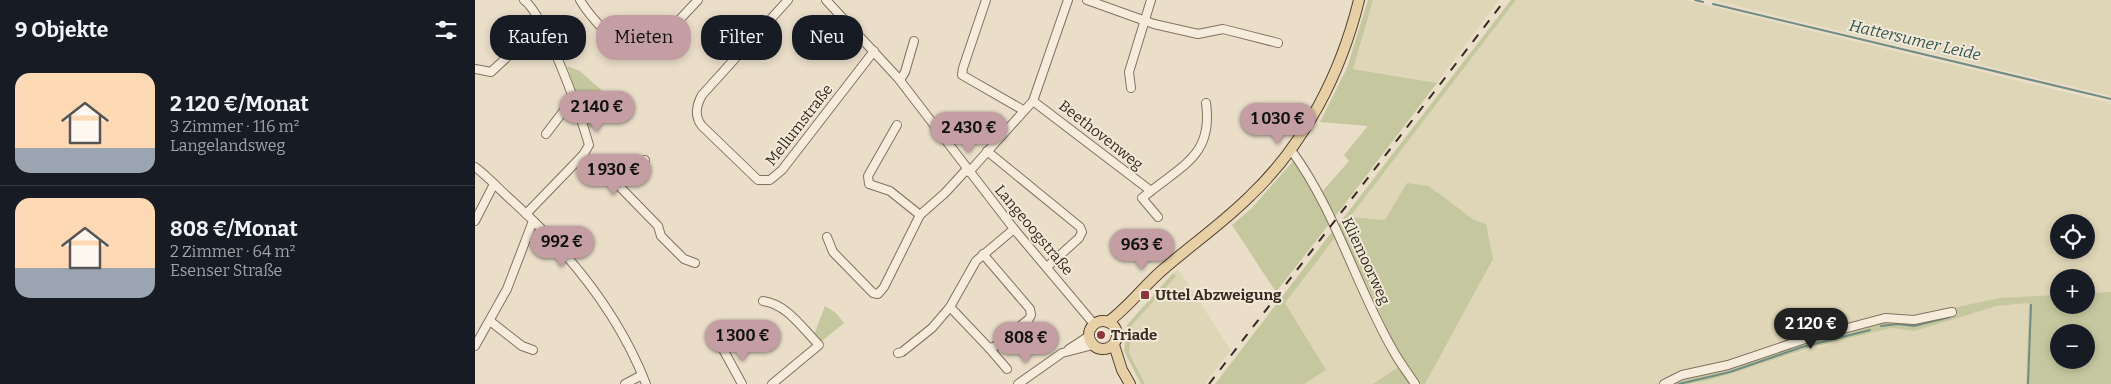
<!DOCTYPE html>
<html lang="de">
<meta charset="utf-8">
<style>
:root{--surface:#171b24;--page:#242831;--text:#f1f3f6;--muted:#9ea1a6;--line:#363941;--accent:#c49ea2}
body{margin:0;font-family:Bitter,serif;background:var(--page);color:var(--text);height:100vh;display:flex;flex-direction:column;font-size:19px;white-space:nowrap}
*{box-sizing:border-box;margin:0}
p{font-size:16px;color:var(--muted)}
.icon{flex:none;width:28px;height:28px;fill:none;stroke:currentColor;stroke-width:2;stroke-linecap:round;stroke-linejoin:round}
.map{position:relative;flex:1;overflow:hidden}
.sheet{display:flex;flex-direction:column;background:var(--surface);width:475px}
.sheet>*{flex:none}
.banner{position:absolute;left:15px;top:15px;width:475px;height:45px;display:flex;gap:10px}
.buttons{position:absolute;left:1575px;top:214px;display:grid;gap:10px}
.buttons a{display:grid;place-items:center;width:45px;height:45px;border-radius:50%;background:var(--surface);box-shadow:0 2px 8px #0003;font-size:25px}
.price{position:absolute;translate:-50% -42px;padding:0 11px;border-radius:18px;background:var(--accent);color:#111;font-size:16px;line-height:32px;filter:drop-shadow(0 1px 2px #0008)}
.price::after{content:'';position:absolute;left:50%;top:30px;width:15px;height:11px;margin-left:-8px;background:inherit;clip-path:polygon(0 0,100% 0,50% 100%)}
.price.on{background:#222;color:#fff}
ul{padding:0;list-style:none}
li{display:flex;align-items:center;gap:15px;height:125px;padding:0 15px}
li+li{border-top:1px solid var(--line)}
li span{display:grid;place-items:center;flex:none;width:140px;height:100px;border-radius:15px;color:#555}
li>.icon{margin-inline-start:auto}
span .icon{width:60px;height:60px;fill:#fffc;stroke-width:1}
li b{font-size:21px}
h2{display:flex;justify-content:space-between;align-items:center;height:60px;padding:0 15px;font-size:21px}
.chip{padding:0 18px;border-radius:20px;background:var(--surface);box-shadow:0 2px 8px #0003;font-size:18px;line-height:45px}
.chip.on{background:var(--accent);color:#111}
main{display:flex;flex:1;min-height:0}
.map>svg:first-child{display:block}
.farmland{fill:#dfd6b7;fill-rule:evenodd}
.green{fill:#c5c79e;fill-rule:evenodd}
.lines{fill:none;stroke-linecap:round;stroke-linejoin:round}
.stream{stroke:#718c84;stroke-width:2}
.minor-casing{stroke:#847160;stroke-width:10}
.major-casing{stroke:#534033;stroke-width:12}
.minor{stroke:#f5ecdc;stroke-width:8}
.major{stroke:#e8d0a6;stroke-width:10}
.rail{stroke:#372b22;stroke-width:2;stroke-dasharray:9 9;stroke-linecap:butt}
.poi-dot{fill:#8d363b;stroke:#f2e9d8;stroke-width:2}
.labels{text-anchor:middle;dominant-baseline:central;stroke-width:4;stroke-linejoin:round;paint-order:stroke}
.street-label{font-size:15px;fill:#372b22;stroke:#f2e9d8}
.poi-label{font-size:15px;font-weight:bold;fill:#372b22;stroke:#f2e9d8;text-anchor:start}
.water-label{font-size:16px;font-style:italic;fill:#335551;stroke:#f2e9d8}
</style>
<main>
<section class="sheet">
<h2>9 Objekte<svg class="icon" aria-label="filters" viewBox="0 0 24 24"><path d="M4 7h16M4 17h16"/><circle cx="9" cy="7" r="2"/><circle cx="15" cy="17" r="2"/></svg></h2>
<ul>
<li><span style="background:linear-gradient(#ffd9b3 75%,#9aa5b1 0)"><svg class="icon" aria-label="home" viewBox="0 0 24 24"><path d="M3 11l9-7 9 7M6 9v11h12V9"/></svg></span><div><b>2 120 €/Monat</b><p>3 Zimmer · 116 m²</p><p>Langelandsweg</p></div></li>
<li><span style="background:linear-gradient(#ffd9b3 70%,#9aa5b1 0)"><svg class="icon" aria-label="home" viewBox="0 0 24 24"><path d="M3 11l9-7 9 7M6 9v11h12V9"/></svg></span><div><b>808 €/Monat</b><p>2 Zimmer · 64 m²</p><p>Esenser Straße</p></div></li>
</ul>
</section>
<div class="map">
<svg width="1636" height="384" viewBox="0 0 1636 384">
<rect width="100%" height="100%" fill="#eadec9"/>
<g class="farmland">
<polygon points="898,0 1024,0 962,83 878,69"/>
<path d="M1041 0H1209L1636 103V292L1611 293V278H1584V295L1478 310 1439 319 1418 315 1186 384H950L1018 259 999 220 954 186 910 220 875 217ZM1584 222H1611V250H1584Z"/>
<polygon points="1237,0 1636,0 1636,96"/>
<polygon points="862,235 925,366 898,384 829,384 850,371 810,303"/>
<polygon points="703,269 756,350 730,384 670,384 654,353 657,325 700,276 698,273"/>
<polygon points="1554,303 1551,384 1214,384 1397,332 1416,328 1440,331 1522,306"/>
</g>
<g class="green">
<polygon points="893,0 898,0 878,69 962,83 859,218 846,193 874,161 869,155 893,126 845,122 872,68"/>
<polygon points="1036,0 1041,0 875,217 910,220 932,183 954,186 999,220 1011,224 1018,259 950,384 945,384 921,347 863,225"/>
<polygon points="92,66 105,71 148,110 114,129"/>
<polygon points="819,160 855,223 801,292 757,225 776,209"/>
<polygon points="859,229 862,235 810,303 851,370 829,384 740,384"/>
<polygon points="698,273 701,276 657,325 654,353 670,384 666,384 649,351 652,325"/>
<path d="M1636 292V384H1551L1554 303 1522 306 1440 331 1416 328 1338 347 1238 379 1214 384H1197L1208 378 1415 321 1479 314 1478 308 1524 298 1584 295V305H1611V293ZM1584 332H1611V360H1584Z"/>
<polygon points="350,306 361,313 369,323 347,341 339,335"/>
<polygon points="925,366 936,384 898,384"/>
</g>
<g class="lines">
<g class="stream">
<polyline points="1220,0 1228,2"/>
<polyline points="1238,4 1636,99"/>
<polyline points="1406,326 1423,324 1439,326 1475,317"/>
<polyline points="1204,384 1255,372 1327,347 1395,330"/>
<polyline points="1553,384 1556,305"/>
</g>
<defs>
<g id="minor">
<path d="M49 0C70 15 106 117 114 145L108 155 51 214"/>
<path d="M105 0C113 14 144 50 160 52 166 54 170 52 176 50L223 0"/>
<path d="M313 0 227 95C221 106 219 116 227 126L283 180H295L307 170 399 51"/>
<polyline points="351,0 423,78 539,229 619,324"/>
<polyline points="511,0 488,68 487,75 548,110"/>
<polyline points="612,0 679,24 723,34 748,29 803,43"/>
<polyline points="0,69 16,72 44,46 70,32"/>
<polyline points="425,80 430,72 439,41"/>
<polyline points="656,88 654,72 676,0"/>
<path d="M558 101 676 191C710 164 738 153 731 103"/>
<polyline points="422,125 393,176 394,184 415,191 445,215"/>
<polyline points="71,134 97,100"/>
<path d="M816 150C861 211 881 287 919 352 925 363 933 373 940 384"/>
<polyline points="512,151 605,227 607,232 604,238 572,267"/>
<polyline points="108,155 137,183 144,186 170,160"/>
<path d="M0 167C12 176 23 188 34 198 91 249 143 312 171 384"/>
<polyline points="494,172 558,101 593,0"/>
<polyline points="144,186 183,226 186,236 209,259 220,263"/>
<polyline points="676,191 667,198 683,217"/>
<polyline points="0,221 19,184"/>
<polyline points="352,237 358,252 398,293 403,294 409,287 445,215 470,193 492,169"/>
<path d="M288 301C312 304 328 329 344 345L297 384"/>
<polyline points="475,307 514,348 519,347 554,319 556,315 555,309 508,254"/>
<polyline points="15,321 47,346 58,350"/>
<polyline points="0,346 32,289 58,221"/>
<polyline points="514,348 532,369"/>
<polyline points="594,349 614,336"/>
<polyline points="249,351 267,384"/>
<polyline points="423,353 427,352 457,328 475,307 501,261 539,229"/>
<polyline points="150,384 167,375"/>
<polyline points="543,384 587,353 618,345"/>
<polyline points="1189,384 1207,375 1253,365 1327,340 1410,318 1439,320 1477,312"/>
</g>
<g id="major">
<circle cx="628" cy="335" r="14"/>
<path d="M633 322C655 306 670 284 691 267 719 243 749 222 775 196 830 144 866 73 884 0"/>
<polyline points="639,345 647,370 655,384"/>
</g>
</defs>
<use href="#minor" class="minor-casing"/>
<use href="#major" class="major-casing"/>
<use href="#minor" class="minor"/>
<use href="#major" class="major"/>
<polyline class="rail" points="734,384 1030,0"/>
</g>
<g class="poi-dot">
<rect x="665" y="290" width="10" height="10" rx="2.5"/>
<circle cx="626" cy="335" r="5"/>
</g>
<g class="labels">
<g class="street-label">
<text transform="translate(324 125) rotate(-52)">Mellumstraße</text>
<text transform="translate(626 135) rotate(38)">Beethovenweg</text>
<text transform="translate(559 230) rotate(50)">Langeoogstraße</text>
<text transform="translate(891 261) rotate(65)">Kliemoorweg</text>
</g>
<g class="poi-label">
<text x="680" y="295">Uttel Abzweigung</text>
<text x="636" y="335">Triade</text>
</g>
<g class="water-label">
<text transform="translate(1440 40) rotate(13)">Hattersumer Leide</text>
</g>
</g>
</svg>
<div class="buttons">
<a><svg class="icon" aria-label="locate" viewBox="0 0 24 24"><circle cx="12" cy="12" r="6"/><path d="M12 2v4M12 18v4M2 12h4M18 12h4"/></svg></a>
<a>+</a>
<a>−</a>
</div>
<b class="price" style="left:122px;top:133px">2 140 €</b>
<b class="price" style="left:803px;top:145px">1 030 €</b>
<b class="price" style="left:494px;top:154px">2 430 €</b>
<b class="price" style="left:139px;top:196px">1 930 €</b>
<b class="price" style="left:87px;top:268px">992 €</b>
<b class="price" style="left:667px;top:271px">963 €</b>
<b class="price on" style="left:1336px;top:350px">2 120 €</b>
<b class="price" style="left:268px;top:362px">1 300 €</b>
<b class="price" style="left:551px;top:364px">808 €</b>
<div class="banner">
<a class="chip">Kaufen</a>
<a class="chip on">Mieten</a>
<a class="chip">Filter</a>
<a class="chip">Neu</a>
</div>
</div>
</main>
